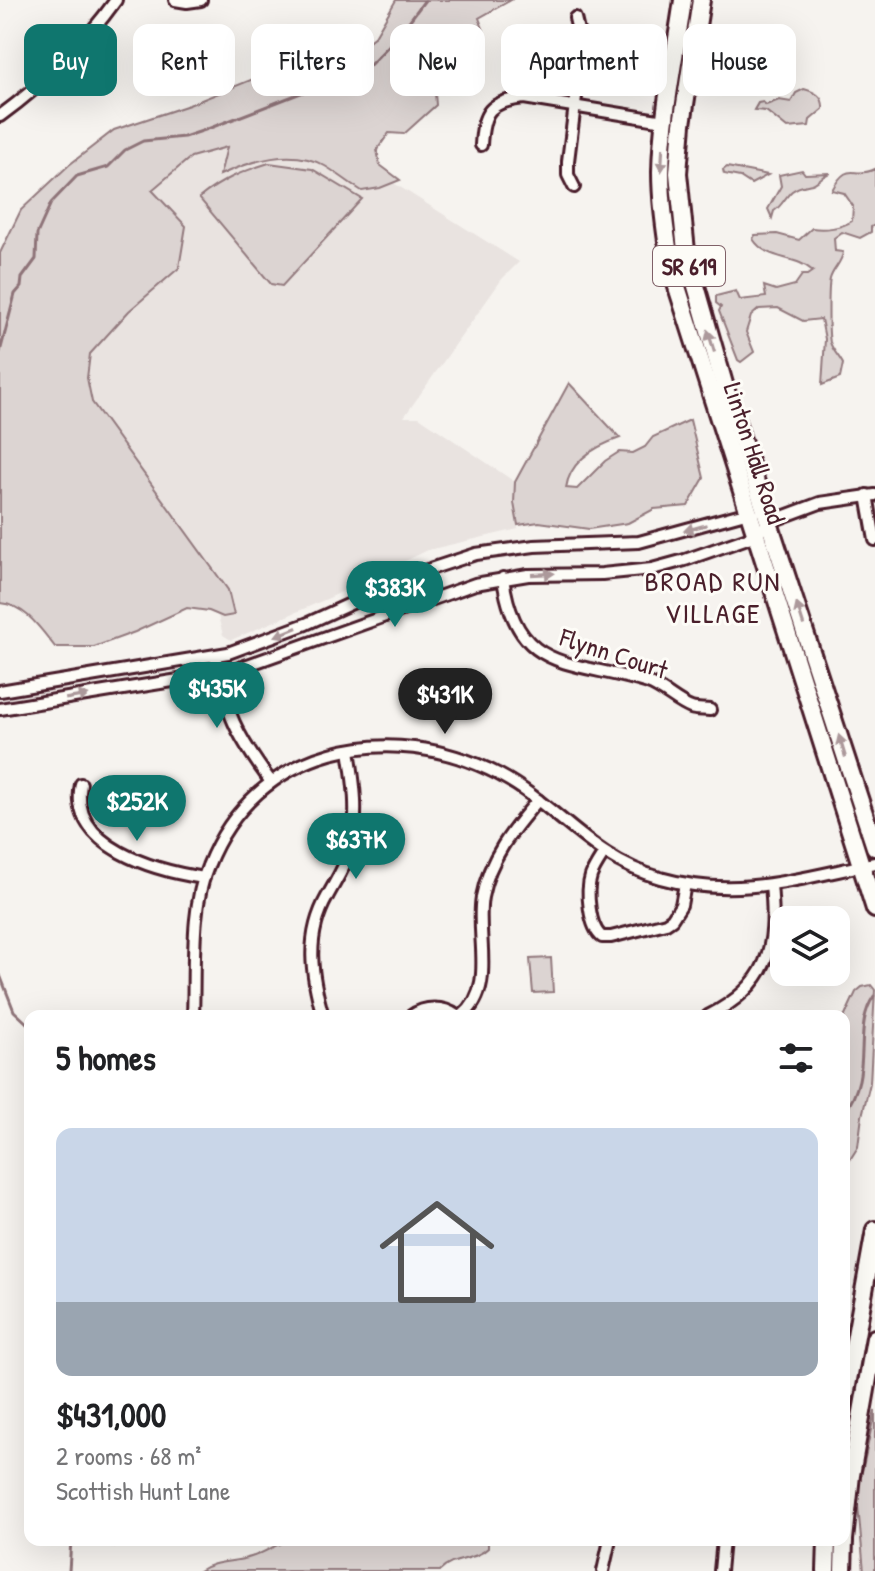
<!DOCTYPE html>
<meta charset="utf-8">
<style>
:root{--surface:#fff;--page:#f6f6f6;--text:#202124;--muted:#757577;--line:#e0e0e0;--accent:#0f766e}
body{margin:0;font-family:"Patrick Hand",sans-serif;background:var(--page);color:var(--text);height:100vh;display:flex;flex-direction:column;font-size:30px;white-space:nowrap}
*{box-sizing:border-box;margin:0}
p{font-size:26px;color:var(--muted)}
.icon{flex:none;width:44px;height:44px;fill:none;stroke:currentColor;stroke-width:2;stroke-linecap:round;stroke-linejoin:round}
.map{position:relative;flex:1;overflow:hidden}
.drawer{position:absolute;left:24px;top:1010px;width:826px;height:536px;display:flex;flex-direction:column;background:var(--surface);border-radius:16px;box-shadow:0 8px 32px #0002}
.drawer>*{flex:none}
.hud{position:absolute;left:24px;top:24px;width:828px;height:72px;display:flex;gap:16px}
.controls{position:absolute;left:770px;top:906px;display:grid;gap:16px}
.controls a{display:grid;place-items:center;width:80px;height:80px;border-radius:16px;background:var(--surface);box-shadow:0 8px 32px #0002;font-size:40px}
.price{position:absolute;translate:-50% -68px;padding:0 18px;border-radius:28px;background:var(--accent);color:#fff;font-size:26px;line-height:52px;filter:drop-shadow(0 2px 4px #0008)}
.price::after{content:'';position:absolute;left:50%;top:48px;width:24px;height:18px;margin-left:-12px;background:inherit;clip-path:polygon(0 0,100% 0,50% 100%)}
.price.on{background:#222;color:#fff}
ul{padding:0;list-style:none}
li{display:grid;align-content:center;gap:16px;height:424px;padding:0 32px}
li+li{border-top:2px solid var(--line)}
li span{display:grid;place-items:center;height:248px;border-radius:16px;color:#555}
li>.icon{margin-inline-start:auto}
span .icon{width:144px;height:144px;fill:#fffc;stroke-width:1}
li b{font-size:34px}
h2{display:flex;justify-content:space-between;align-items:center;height:96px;padding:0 32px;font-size:34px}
.tag{padding:0 28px;border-radius:16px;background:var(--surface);box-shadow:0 8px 32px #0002;font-size:28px;line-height:72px}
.tag.on{background:var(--accent);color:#fff}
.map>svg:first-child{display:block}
.built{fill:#e9e3e0}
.green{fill:#dcd4d2;stroke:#937a7e;stroke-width:2}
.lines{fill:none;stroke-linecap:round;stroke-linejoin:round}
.stream{stroke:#8e7378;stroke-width:3}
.minor-casing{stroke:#4a1f2b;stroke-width:16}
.primary-casing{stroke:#4a1f2b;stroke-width:22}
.minor{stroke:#fdfcf7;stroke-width:10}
.primary{stroke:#fdfcf7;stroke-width:16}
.oneway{fill:#ac999b}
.labels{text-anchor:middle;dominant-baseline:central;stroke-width:6;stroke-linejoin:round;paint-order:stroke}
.shield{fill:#fdfcf7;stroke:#806168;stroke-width:2}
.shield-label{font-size:24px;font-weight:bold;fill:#4a1f2b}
.street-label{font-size:26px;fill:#4a1f2b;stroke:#fdfcf7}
.neighbourhood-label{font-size:28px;letter-spacing:2px;fill:#4a1f2b;stroke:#fdfcf7}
</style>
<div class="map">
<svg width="875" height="1571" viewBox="0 0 875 1571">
<rect width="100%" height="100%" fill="#f6f3ef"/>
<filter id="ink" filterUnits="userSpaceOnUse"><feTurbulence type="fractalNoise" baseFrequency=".0125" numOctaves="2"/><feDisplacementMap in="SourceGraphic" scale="16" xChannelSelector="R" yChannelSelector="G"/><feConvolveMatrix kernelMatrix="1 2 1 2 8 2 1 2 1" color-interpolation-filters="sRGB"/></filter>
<g filter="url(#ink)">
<polygon class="built" points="237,114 343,151 519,262 502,279 404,417 419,417 515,482 514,503 518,529 428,550 329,598 231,640 223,635 214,601 92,466 32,297"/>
<g class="green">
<path d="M396 0H511L479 18 484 31 448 63 452 70 435 93 436 105 404 134 389 133 377 150 380 165 400 180 380 188 362 191C349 183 337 173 325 166 292 147 251 161 220 175L227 147 191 157 152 190 186 226 179 268 129 311 90 354 87 378 92 402 228 590 234 615 223 617 209 611 187 608 135 632 94 647H55C40 628 25 605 0 603V253L21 210 69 165 114 130 189 105 268 73 362 46 375 36Z"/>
<path d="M804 89C815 92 824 96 823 109L810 120 809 126 787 128 766 111 754 110 758 103 763 102 766 105 779 100 791 102 796 93Z"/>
<path d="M269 163 312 169 362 199 282 286 271 284 199 198C221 180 243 171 269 163Z"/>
<polygon points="727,167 768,175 751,184 740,177 724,174 723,170"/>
<path d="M875 169V225L871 227V232L860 238 842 232 834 238 835 251 843 252C842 263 833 268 830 279 828 287 828 333 830 342 832 350 839 356 843 364L840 378 822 385 825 339 821 319 803 321 778 308 759 309 751 316 746 332 754 352 741 362 738 360 719 311 721 307 716 303V296L736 291 740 300 766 297 764 286 776 290 795 285 802 275H807L813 271C794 254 768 262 753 239L755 235 777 234 799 240 812 228C824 230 842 228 852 221L853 206 844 193 832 190C849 159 853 180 875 169Z"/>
<path d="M802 170 805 174 830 173C823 175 818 182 812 184 804 186 800 185 792 191 785 197 782 206 774 211L772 218 768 209 781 186 779 175Z"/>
<path d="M569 383 620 438C596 446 570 461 566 488L577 489 605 461 619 452 633 453 645 447 653 437 690 420 704 478 688 506 654 509 628 523 589 529 539 522 518 525 514 503 515 482Z"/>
<polygon points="551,958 553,992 533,993 530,959"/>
<polygon points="871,985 875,990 870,1083 862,1116 858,1147 844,1169 844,1018 856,992 862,987"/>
<polygon points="875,1411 875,1571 864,1571 857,1495"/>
<path d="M92 1540H164C142 1545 111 1552 92 1540Z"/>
<path d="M288 1540H488V1548C475 1561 453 1557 440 1571H199C214 1560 233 1563 251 1557 264 1553 275 1545 288 1540Z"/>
</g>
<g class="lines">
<g class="stream">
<polyline points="0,352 15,294 21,287 22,278 36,259 37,234 51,203 77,176 108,167 125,150 143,141 184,137 205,130 368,67 398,36 425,0"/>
<polyline points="0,975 14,1011 30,1026"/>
<path d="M844 1113C875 1072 851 1029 874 996"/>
<polyline points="69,1571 71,1540"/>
</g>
<defs>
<g id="minor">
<polyline points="175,0 187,2 201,0"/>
<path d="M0 116C45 83 83 46 116 0"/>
<path d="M481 145C483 111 489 102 524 98L664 121"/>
<polyline points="574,187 568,175 568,161 582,48 575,18"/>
<polyline points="867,495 875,540"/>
<path d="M503 578C516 675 573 659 648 683 664 689 676 702 691 708 696 710 704 709 710 710"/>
<path d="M215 656C227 715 235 733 271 782"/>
<polyline points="0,691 228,653 306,624 418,573 476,554 534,546 639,542 749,512 753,514"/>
<polyline points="0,709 228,672 475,584 528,575 602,574 652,569 685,560 756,535 769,522 820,503 875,495"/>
<path d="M81 784C68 848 158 871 204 878"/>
<path d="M604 853C599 861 594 868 591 876 586 891 589 927 602 937H611L666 923 672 919 681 905 685 884"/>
<path d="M193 1016C195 970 190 909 208 866 255 746 390 718 498 774 559 806 589 858 660 878 738 900 800 878 875 863"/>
<path d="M323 1016C311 975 305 936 327 897 336 880 346 866 351 847 359 814 354 782 349 750"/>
<path d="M411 1016C425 1006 443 1006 457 1016"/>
<path d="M462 1016C497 988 475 936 482 897 489 859 513 829 538 800"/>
<path d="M708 1016C769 985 777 948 771 885"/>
<polyline points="603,1571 610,1540"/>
<polyline points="720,1571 723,1540"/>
</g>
<g id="primary">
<path d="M683 0C675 57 662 114 661 172 661 206 666 238 672 271L875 909"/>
<polyline points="701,0 682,124 678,173 686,251 726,391 875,847"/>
<polyline points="844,1402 875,1230"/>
<polyline points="844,1540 851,1475 875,1338"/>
<polyline points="826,1571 827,1540"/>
<polyline points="843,1571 844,1540"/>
</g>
</defs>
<use href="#minor" class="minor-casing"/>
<use href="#primary" class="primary-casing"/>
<use href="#minor" class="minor"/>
<use href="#primary" class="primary"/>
</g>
<defs><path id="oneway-solid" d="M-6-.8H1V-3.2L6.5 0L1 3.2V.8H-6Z" transform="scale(2)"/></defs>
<g class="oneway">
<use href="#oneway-solid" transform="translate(662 160) rotate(93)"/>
<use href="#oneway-solid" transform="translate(711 341) rotate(-107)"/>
<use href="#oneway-solid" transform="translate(695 528) rotate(164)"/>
<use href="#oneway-solid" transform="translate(543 574) rotate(-3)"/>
<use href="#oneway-solid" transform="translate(800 614) rotate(-108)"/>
<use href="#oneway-solid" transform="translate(286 632) rotate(158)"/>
<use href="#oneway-solid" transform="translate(77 697) rotate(-9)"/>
<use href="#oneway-solid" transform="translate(842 746) rotate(-107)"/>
</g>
</g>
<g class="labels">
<rect class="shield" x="653" y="246" width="72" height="40" rx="6"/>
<g class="shield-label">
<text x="689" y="266">SR 619</text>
</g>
<g class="street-label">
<text transform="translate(755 453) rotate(72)">Linton Hall Road</text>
<text transform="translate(614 653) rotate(18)">Flynn Court</text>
</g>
<g class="neighbourhood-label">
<text x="713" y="581">BROAD RUN<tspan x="713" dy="32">VILLAGE</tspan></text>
</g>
</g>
</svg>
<div class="controls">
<a><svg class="icon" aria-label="layers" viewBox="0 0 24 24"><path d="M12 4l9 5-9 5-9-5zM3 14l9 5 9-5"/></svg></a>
</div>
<b class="price" style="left:395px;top:629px">$383K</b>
<b class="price" style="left:217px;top:730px">$435K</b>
<b class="price on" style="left:445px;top:736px">$431K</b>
<b class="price" style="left:137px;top:843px">$252K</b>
<b class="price" style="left:356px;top:881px">$637K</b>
<div class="hud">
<a class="tag on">Buy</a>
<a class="tag">Rent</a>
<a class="tag">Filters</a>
<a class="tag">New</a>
<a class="tag">Apartment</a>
<a class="tag">House</a>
</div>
<section class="drawer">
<h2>5 homes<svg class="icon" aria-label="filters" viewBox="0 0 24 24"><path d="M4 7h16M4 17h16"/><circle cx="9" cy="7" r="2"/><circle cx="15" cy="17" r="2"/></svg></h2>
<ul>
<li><span style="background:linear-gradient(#c9d6e8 70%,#9aa5b1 0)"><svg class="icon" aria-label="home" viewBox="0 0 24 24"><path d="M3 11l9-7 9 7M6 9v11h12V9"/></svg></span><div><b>$431,000</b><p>2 rooms · 68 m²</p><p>Scottish Hunt Lane</p></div></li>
</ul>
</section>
</div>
